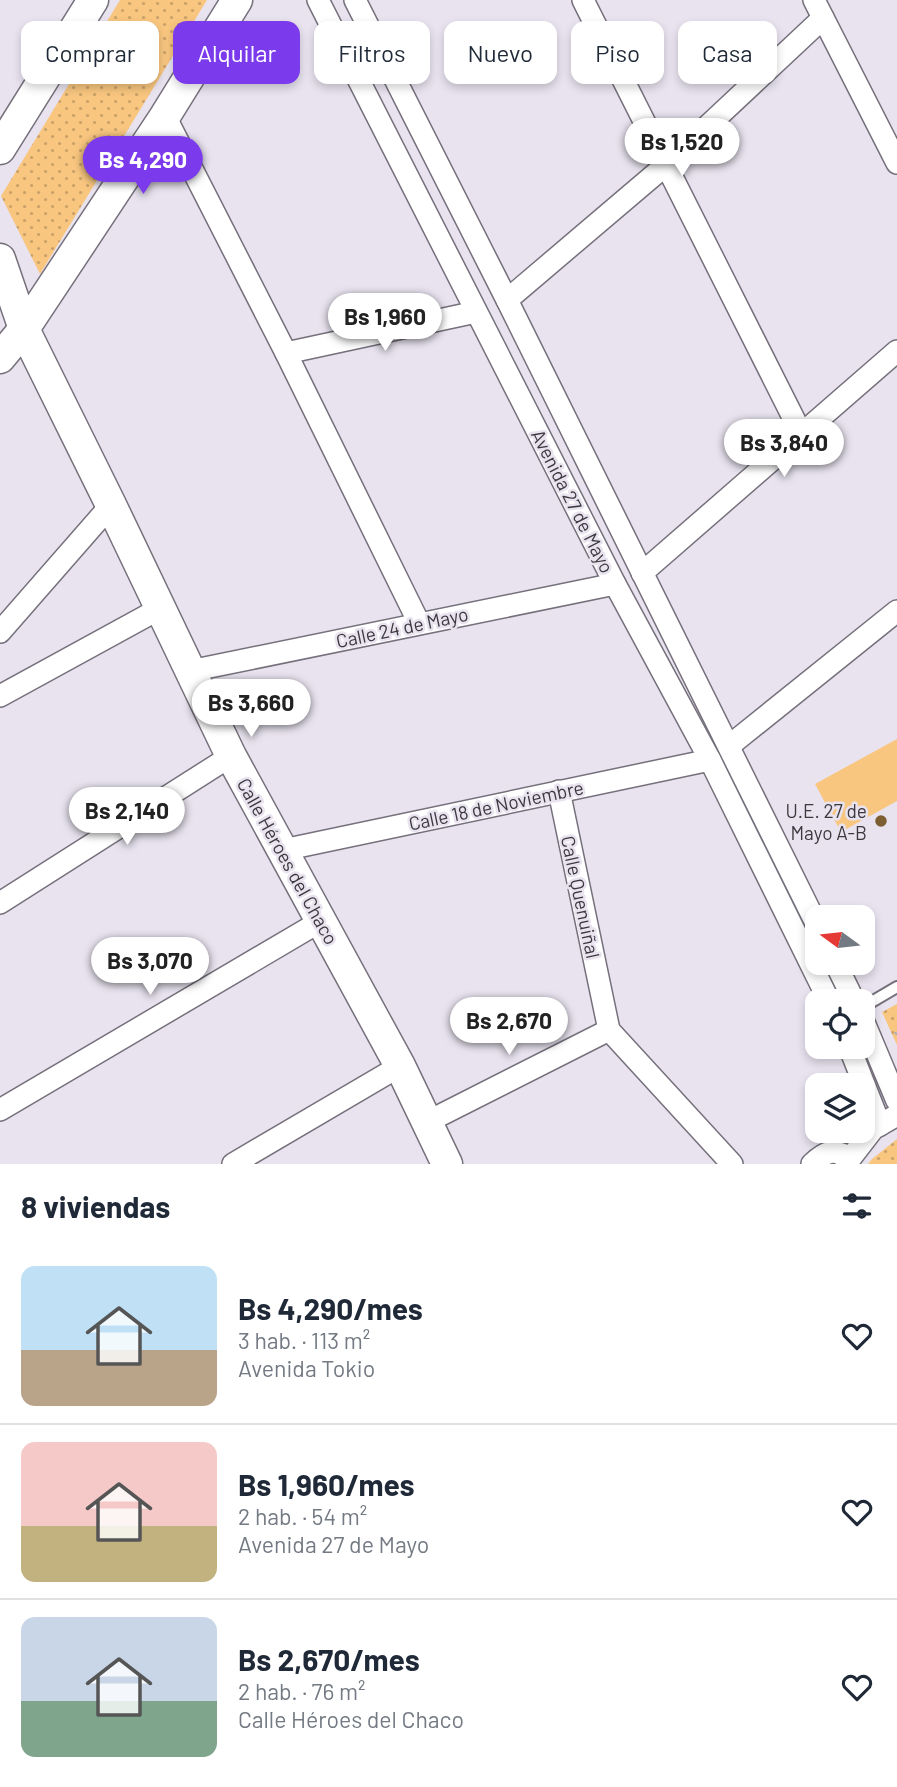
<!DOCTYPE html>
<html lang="es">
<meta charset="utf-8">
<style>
:root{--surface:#fff;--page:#f2f2f3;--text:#1f2937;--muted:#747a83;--line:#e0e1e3;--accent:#7c3aed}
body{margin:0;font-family:Barlow,sans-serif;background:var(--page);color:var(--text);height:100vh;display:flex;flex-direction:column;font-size:26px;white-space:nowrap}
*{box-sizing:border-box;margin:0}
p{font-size:23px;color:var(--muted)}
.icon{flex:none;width:38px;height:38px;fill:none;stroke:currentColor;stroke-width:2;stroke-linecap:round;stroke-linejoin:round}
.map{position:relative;height:1164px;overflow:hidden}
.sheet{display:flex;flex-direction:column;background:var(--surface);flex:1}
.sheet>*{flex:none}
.hud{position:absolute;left:21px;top:21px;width:856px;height:63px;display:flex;gap:14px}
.needle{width:46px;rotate:285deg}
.fabs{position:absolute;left:805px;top:905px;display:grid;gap:14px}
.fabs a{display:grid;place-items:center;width:70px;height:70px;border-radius:14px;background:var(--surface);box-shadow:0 4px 10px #0003;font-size:35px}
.price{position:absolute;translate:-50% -60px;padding:0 16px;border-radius:24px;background:#fff;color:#222;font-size:23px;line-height:46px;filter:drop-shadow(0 2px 4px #0008)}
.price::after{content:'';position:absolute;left:50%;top:42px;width:21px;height:16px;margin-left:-10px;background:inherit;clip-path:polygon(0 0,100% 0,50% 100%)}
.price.active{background:var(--accent);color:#fff}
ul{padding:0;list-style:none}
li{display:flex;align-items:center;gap:21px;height:175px;padding:0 21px}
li+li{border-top:2px solid var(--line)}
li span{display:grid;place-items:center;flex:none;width:196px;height:140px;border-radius:14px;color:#555}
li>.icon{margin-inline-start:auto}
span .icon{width:84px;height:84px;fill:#fffc;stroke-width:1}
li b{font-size:30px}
h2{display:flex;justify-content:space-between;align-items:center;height:84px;padding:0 21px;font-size:30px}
.chip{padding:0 24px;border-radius:14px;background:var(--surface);box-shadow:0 4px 10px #0003;font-size:24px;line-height:63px}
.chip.active{background:var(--accent);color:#fff}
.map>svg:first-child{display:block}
.grass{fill:url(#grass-dots)}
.pitch{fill:#f8c67f}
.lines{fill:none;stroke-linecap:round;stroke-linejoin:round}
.lane-casing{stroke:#75707b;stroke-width:14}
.street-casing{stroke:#75707b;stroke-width:24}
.secondary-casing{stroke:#75707b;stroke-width:33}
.path{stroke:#b2aeb8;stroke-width:3.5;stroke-dasharray:7 3.5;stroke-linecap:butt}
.lane{stroke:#fff;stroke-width:10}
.street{stroke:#fff;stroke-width:21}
.secondary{stroke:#fff;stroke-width:30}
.poi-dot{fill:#7c5e32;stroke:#e8e3ef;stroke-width:2.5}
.labels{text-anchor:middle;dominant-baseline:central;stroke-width:5;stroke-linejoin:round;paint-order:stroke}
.street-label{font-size:19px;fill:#3b393e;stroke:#e8e3ef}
.poi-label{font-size:19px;fill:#3b393e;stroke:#e8e3ef;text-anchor:end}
</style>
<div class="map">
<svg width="897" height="1164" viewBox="0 0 897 1164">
<defs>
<pattern id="grass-dots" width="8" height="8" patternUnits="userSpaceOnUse" patternTransform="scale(1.75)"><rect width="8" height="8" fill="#f8c67f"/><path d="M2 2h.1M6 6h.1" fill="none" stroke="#caa269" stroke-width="1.8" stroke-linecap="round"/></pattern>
</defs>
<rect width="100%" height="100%" fill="#e8e3ef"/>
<g class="grass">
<polygon points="120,0 207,0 40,274 1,196"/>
<polygon points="897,1004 897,1045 882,1012"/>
<polygon points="897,1139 897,1164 868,1164 872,1159"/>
</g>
<polygon class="pitch" points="897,739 897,801 841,832 815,784"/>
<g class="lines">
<defs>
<polyline id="lane" points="863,1007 897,987"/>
<g id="street">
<polyline points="318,0 615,584 710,760 829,1001"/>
<polyline points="355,0 507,300 817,925"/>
<polyline points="583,0 802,435"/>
<polyline points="814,0 897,163"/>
<polyline points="165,116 286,353 419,623"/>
<polyline points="507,300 667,164 823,18"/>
<polyline points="286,353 476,312"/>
<polyline points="642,573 897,351"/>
<polyline points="0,632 111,505"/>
<polyline points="190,671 615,584"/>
<polyline points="0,696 159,609"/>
<polyline points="729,746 897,611"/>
<polyline points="559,791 609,1030 732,1164"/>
<polyline points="283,850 710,760"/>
<polyline points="0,903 231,756"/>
<polyline points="835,962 854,1001"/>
<polyline points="863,1020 897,1101"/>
<polyline points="849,1046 880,1125"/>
<polyline points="0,1110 321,921"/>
<polyline points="427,1122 609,1030"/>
<polyline points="233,1164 400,1066"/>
<path d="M812 1164C826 1151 832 1149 850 1157"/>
<polyline points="846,1164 873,1129 897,1115"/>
</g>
<g id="secondary">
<polyline points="0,149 93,0"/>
<polyline points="0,259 24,329 111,505 231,756 400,1066 447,1164"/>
<polyline points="0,358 24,329 165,116 237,0"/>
</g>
</defs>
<use href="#lane" class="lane-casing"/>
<use href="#street" class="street-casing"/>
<use href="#secondary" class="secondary-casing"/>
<polyline class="path" points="895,1034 897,1033"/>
<use href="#lane" class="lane"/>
<use href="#street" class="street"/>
<use href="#secondary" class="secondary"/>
</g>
<circle class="poi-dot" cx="881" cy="821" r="7"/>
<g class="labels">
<g class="street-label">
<text transform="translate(573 501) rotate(63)">Avenida 27 de Mayo</text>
<text transform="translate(402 627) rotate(-12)">Calle 24 de Mayo</text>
<text transform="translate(496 805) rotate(-12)">Calle 18 de Noviembre</text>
<text transform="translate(288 861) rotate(61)">Calle Héroes del Chaco</text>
<text transform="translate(581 897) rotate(78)">Calle Quenuiñal</text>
</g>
<g class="poi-label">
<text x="867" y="810">U.E. 27 de<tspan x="867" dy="22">Mayo A-B</tspan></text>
</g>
</g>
</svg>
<div class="fabs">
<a><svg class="needle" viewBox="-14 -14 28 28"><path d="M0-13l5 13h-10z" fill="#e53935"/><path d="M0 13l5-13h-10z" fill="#747a83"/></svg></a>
<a><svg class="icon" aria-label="locate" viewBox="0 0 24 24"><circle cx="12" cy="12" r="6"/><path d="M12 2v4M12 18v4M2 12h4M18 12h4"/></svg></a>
<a><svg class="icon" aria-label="layers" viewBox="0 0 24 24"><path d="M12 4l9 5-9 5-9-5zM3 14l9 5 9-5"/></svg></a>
</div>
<b class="price" style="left:682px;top:178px">Bs 1,520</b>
<b class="price active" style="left:143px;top:196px">Bs 4,290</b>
<b class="price" style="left:385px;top:353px">Bs 1,960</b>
<b class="price" style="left:784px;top:479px">Bs 3,840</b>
<b class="price" style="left:251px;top:739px">Bs 3,660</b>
<b class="price" style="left:127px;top:847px">Bs 2,140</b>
<b class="price" style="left:150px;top:997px">Bs 3,070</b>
<b class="price" style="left:509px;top:1057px">Bs 2,670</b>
<div class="hud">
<a class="chip">Comprar</a>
<a class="chip active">Alquilar</a>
<a class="chip">Filtros</a>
<a class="chip">Nuevo</a>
<a class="chip">Piso</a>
<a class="chip">Casa</a>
</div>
</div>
<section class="sheet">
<h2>8 viviendas<svg class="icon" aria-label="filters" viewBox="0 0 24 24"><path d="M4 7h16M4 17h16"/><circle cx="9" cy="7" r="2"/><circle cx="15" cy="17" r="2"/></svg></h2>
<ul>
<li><span style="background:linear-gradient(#bfe0f5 60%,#b9a48a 0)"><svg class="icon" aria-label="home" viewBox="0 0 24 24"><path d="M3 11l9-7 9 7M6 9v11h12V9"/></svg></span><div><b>Bs 4,290/mes</b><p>3 hab. · 113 m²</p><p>Avenida Tokio</p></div><svg class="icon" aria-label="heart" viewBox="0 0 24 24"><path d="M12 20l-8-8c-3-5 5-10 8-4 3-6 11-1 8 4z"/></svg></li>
<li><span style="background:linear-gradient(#f6c9c9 60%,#c2b280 0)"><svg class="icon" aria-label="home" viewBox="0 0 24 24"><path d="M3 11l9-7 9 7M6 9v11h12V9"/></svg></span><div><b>Bs 1,960/mes</b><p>2 hab. · 54 m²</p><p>Avenida 27 de Mayo</p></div><svg class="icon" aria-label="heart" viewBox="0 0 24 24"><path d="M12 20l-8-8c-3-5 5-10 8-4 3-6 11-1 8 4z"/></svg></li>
<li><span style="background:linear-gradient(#c9d6e8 60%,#7fa58c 0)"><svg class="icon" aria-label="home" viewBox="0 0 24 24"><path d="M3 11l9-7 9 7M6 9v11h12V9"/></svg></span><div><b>Bs 2,670/mes</b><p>2 hab. · 76 m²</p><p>Calle Héroes del Chaco</p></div><svg class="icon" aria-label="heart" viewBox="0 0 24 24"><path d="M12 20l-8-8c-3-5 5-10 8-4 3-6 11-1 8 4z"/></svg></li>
</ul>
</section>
